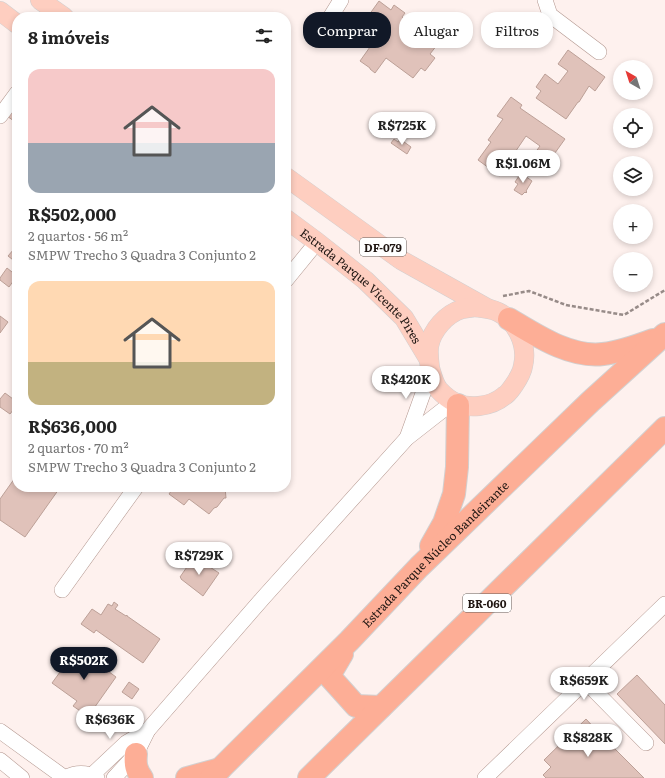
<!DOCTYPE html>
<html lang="pt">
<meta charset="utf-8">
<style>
:root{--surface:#fff;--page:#f2f2f2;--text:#222;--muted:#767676;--accent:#111827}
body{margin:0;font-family:Literata,serif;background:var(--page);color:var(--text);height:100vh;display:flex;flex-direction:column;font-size:15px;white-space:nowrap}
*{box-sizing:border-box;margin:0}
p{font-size:13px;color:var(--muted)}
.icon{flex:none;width:22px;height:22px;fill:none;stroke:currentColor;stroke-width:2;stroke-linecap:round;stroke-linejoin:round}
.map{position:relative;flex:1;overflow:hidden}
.sheet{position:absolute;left:12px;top:12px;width:279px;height:480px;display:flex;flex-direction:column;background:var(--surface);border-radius:16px;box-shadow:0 2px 6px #0003}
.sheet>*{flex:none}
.top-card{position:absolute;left:303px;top:12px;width:302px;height:36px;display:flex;gap:8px}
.needle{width:26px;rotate:321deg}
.tools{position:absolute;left:613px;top:60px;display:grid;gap:8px}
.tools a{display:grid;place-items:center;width:40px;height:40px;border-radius:50%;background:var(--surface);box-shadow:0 2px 6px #0003;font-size:20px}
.price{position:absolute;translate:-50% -34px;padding:0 9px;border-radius:14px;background:#fff;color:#222;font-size:13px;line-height:26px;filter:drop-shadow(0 1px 2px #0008)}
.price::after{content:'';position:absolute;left:50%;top:24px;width:12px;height:9px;margin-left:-6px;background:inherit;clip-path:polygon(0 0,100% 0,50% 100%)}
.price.on{background:var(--accent);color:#fff}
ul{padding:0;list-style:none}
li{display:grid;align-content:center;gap:8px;height:212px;padding:0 16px}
li span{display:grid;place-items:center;height:124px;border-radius:12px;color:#555}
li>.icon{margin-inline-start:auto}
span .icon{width:72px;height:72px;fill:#fffc;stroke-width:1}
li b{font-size:17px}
h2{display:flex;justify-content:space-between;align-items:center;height:48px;padding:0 16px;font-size:17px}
.tag{padding:0 14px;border-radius:16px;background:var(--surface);box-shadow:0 2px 6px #0003;font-size:14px;line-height:36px}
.tag.on{background:var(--accent);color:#fff}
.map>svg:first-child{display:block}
.building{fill:#e0c2ba;stroke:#bca097}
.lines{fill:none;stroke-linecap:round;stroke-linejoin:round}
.minor-casing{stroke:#b3978f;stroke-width:16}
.major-casing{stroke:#d2d0d0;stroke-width:20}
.highway-casing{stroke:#d2d0d0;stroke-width:24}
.path{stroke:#978b88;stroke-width:2.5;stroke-dasharray:4 2;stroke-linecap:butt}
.minor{stroke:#fff;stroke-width:15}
.major{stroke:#fecec0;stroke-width:19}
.highway{stroke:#fdae96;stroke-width:22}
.labels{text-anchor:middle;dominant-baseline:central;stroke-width:4;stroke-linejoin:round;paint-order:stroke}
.shield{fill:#fff;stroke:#635c59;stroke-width:1}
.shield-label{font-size:11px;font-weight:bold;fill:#201612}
.street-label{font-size:12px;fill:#201612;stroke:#fff}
</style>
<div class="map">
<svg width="665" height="778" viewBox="0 0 665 778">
<rect width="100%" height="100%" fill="#fef1ee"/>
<g class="building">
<polygon points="379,1 391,10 394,5 405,13 402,17 404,19 400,24 406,27 409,24 437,45 430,54 435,58 425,71 421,68 413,78 386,58 375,73 370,69 370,68 360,61 370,47 354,36"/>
<polygon points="568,50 605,77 595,91 589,86 579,102 578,102 566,119 536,98 541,91 536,87 545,74 558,84 568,71 558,64"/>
<polygon points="511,97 522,105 520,108 565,139 542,171 538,168 533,175 524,168 540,146 526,136 507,164 508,165 500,176 478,160 491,142 488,140 503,119 497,116"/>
<polygon points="11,104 17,108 17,117 14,121 4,114"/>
<polygon points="394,139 398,142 400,139 411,147 407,154 391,143"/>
<polygon points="521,173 532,181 526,191 527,192 526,193 525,192 522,195 514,190 518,184 515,182"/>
<polygon points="17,177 17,194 13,183"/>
<polygon points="14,249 17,251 17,263 8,256"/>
<polygon points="7,268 17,276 9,287 0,280 0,278"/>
<polygon points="0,316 8,322 0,333"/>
<polygon points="5,393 17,402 17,405 10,414 0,407 0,399"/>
<polygon points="17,475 17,487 57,487 59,489 25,537 0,520 0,499"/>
<polygon points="174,487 225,487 226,498 224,498 217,507 214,508 209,514 189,499 184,505 169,494"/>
<polygon points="196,558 219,573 203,596 181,579 181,578 180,577 189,564 190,565"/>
<polygon points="114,602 118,605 115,609 126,616 127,615 127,616 160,639 143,663 96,630 94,633 81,624 92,609 101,615 108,604 112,606"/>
<polygon points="83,648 95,657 93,660 116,677 92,711 90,710 86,715 73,706 77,701 52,683 71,657 74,660"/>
<polygon points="637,675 665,705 665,744 617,694"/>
<polygon points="129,682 139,689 132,699 122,692"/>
<polygon points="586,719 598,732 644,778 546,778 543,775 551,767 544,760"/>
</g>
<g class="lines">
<defs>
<g id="minor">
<polyline points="545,0 550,15 599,52"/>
<polyline points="329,38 328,21 341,0"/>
<polyline points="0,116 17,93"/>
<polyline points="286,280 317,242"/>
<polyline points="407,438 431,371"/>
<polyline points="62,590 136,487"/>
<polyline points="585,681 646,743"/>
<polyline points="0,731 65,778"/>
<polyline points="0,760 22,778"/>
<polyline points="92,775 126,743 148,730"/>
<path d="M65 778C76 772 86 772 97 778"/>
<polyline points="114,778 136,754 148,730 263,598 407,438 453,402"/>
<polyline points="485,778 665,604"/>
</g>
<g id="major">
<polyline points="40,0 64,17"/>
<polyline points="0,11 17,24"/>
<polyline points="286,177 401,260 487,308"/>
<path id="s1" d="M286 219 317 242 365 280 404 318 428 358"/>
<path d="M474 307C482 308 490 308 498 312 517 321 528 345 523 366 522 373 518 379 514 385 511 389 508 394 504 396 497 402 488 405 479 406 462 408 450 402 439 390 434 384 432 375 430 368 429 360 428 354 429 346 432 330 446 314 462 309 466 308 470 308 474 307Z"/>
</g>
<g id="highway">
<path d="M509 319C536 335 570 358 603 354 620 352 637 346 653 340"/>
<polyline points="431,546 444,523 454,494 457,467 458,405"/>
<polyline points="342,654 329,676 356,706 381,707"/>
<path d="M136 754C135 764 136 770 142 778"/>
<polyline points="187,778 220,769"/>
<path id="s2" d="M211 778 349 641 419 567 590 402 665 334"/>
<polyline points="309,778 665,428"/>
</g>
</defs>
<use href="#minor" class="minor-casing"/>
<use href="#major" class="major-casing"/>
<use href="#highway" class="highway-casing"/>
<polyline class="path" points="503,296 529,291 566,305 624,315 665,290"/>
<use href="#minor" class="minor"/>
<use href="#major" class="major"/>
<use href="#highway" class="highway"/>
</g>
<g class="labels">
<g class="shield">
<rect x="360" y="238" width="46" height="18" rx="3"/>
<rect x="463" y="594" width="48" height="18" rx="3"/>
</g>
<g class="shield-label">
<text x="383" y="247">DF-079</text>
<text x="487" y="603">BR-060</text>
</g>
<g class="street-label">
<text stroke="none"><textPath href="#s1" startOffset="101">Estrada Parque Vicente Pires</textPath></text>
<text stroke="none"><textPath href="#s2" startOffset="317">Estrada Parque Núcleo Bandeirante</textPath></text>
</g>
</g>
</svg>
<div class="tools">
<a><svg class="needle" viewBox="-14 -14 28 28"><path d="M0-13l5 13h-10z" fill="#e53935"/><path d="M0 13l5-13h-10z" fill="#767676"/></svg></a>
<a><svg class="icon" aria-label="locate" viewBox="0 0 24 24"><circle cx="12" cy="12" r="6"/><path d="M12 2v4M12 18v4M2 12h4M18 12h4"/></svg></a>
<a><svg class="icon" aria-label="layers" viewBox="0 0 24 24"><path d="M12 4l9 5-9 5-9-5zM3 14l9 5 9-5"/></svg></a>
<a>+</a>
<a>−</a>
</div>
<b class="price" style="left:402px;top:146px">R$725K</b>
<b class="price" style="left:523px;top:184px">R$1.06M</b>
<b class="price" style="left:406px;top:400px">R$420K</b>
<b class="price" style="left:199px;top:576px">R$729K</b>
<b class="price on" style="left:84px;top:681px">R$502K</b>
<b class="price" style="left:584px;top:701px">R$659K</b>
<b class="price" style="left:110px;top:740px">R$636K</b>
<b class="price" style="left:588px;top:758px">R$828K</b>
<div class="top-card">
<a class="tag on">Comprar</a>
<a class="tag">Alugar</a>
<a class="tag">Filtros</a>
</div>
<section class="sheet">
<h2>8 imóveis<svg class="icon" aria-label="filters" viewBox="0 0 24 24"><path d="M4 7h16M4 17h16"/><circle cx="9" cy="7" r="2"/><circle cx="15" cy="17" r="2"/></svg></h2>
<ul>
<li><span style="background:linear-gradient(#f6c9c9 60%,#9aa5b1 0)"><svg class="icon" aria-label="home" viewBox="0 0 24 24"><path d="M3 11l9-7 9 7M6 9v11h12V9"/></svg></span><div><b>R$502,000</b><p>2 quartos · 56 m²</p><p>SMPW Trecho 3 Quadra 3 Conjunto 2</p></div></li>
<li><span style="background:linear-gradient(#ffd9b3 65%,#c2b280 0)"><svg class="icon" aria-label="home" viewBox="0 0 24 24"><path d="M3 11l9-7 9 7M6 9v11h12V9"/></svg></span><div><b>R$636,000</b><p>2 quartos · 70 m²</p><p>SMPW Trecho 3 Quadra 3 Conjunto 2</p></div></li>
</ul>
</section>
</div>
